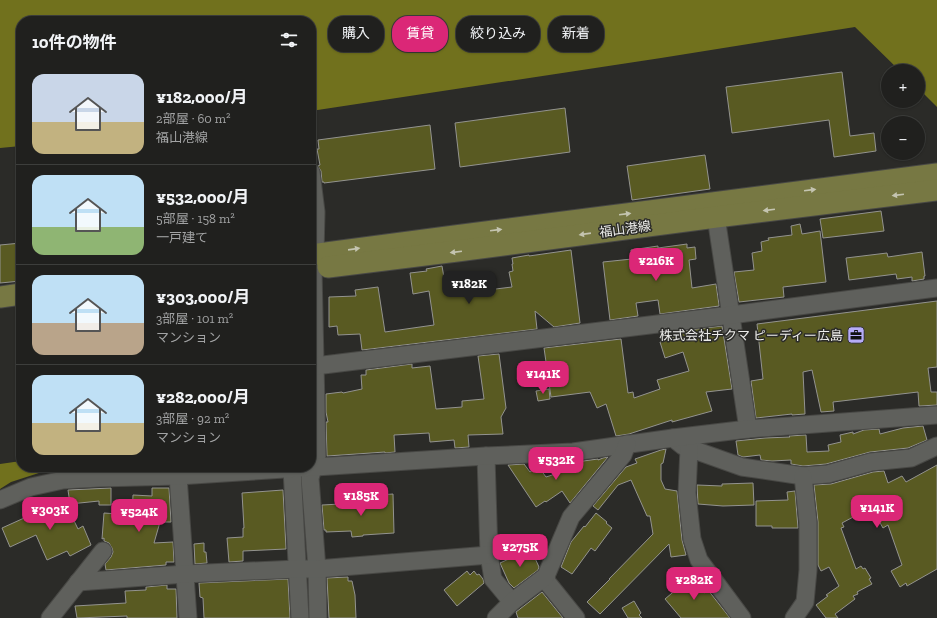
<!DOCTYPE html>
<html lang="ja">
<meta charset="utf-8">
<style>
:root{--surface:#20201e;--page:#2d2d2b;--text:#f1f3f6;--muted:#a2a3a4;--line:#3d3e3c;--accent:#db2777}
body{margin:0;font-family:"Zilla Slab","Noto Sans JP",serif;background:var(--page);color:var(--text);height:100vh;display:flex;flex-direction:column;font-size:15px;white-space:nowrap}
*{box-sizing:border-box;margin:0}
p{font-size:13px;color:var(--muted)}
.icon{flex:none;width:22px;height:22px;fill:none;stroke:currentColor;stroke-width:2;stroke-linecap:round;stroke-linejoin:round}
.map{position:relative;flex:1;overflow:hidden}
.side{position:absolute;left:16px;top:16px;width:300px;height:456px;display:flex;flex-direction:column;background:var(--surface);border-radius:16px;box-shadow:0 1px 3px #0004,0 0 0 1px var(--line)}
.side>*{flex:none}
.top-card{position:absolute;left:328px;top:16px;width:380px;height:36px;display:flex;gap:8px}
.buttons{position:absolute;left:881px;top:64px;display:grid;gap:8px}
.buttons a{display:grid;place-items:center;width:44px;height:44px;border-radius:50%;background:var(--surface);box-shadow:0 1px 3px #0004,0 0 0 1px var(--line);font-size:20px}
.price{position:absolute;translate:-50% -34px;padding:0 9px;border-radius:8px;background:var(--accent);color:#fff;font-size:13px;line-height:26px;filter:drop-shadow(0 1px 2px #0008)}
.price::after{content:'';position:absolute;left:50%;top:24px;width:12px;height:9px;margin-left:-6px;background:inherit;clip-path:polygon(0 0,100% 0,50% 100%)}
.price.selected{background:#222;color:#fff}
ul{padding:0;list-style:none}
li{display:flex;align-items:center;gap:12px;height:100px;padding:0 16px}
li+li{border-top:1px solid var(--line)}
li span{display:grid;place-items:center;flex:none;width:112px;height:80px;border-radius:12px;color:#555}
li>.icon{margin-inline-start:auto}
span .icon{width:48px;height:48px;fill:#fffc;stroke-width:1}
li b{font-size:17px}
h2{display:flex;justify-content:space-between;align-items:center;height:48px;padding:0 16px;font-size:17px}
.pill{padding:0 14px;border-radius:16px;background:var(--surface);box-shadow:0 1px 3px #0004,0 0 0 1px var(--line);font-size:14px;line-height:36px}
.pill.selected{background:var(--accent);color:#fff}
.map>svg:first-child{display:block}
.water{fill:#71711d}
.building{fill:#595a22;stroke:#93938f}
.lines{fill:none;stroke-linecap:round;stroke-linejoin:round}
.minor-casing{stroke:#484845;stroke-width:19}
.major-casing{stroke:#484845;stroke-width:23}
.minor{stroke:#5f605c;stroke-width:17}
.major{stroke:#777843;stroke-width:21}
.oneway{fill:#c4c4b0}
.labels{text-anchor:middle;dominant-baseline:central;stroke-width:3;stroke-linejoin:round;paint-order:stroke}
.street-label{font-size:13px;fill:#ededeb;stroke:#2b2b28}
.poi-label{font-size:13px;fill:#ededeb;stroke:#2b2b28;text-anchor:end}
</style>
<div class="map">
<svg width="937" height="618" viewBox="0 0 937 618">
<rect width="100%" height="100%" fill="#2b2b28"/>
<g class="water">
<polygon points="0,0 937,0 937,107 918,88 918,71 900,71 855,27 661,58 311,111 311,21 21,21 21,146 0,148"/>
<polygon points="21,461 21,467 128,467 45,471 11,482 0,489 0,464"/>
</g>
<g class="building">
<polygon points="842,72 850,136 874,133 876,151 834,157 829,120 732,133 726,87"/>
<polygon points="565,108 570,152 460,167 455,123"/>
<polygon points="430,125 435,169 324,183 324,182 322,182 321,171 318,166 320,165 317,149 319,149 318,140"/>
<polygon points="705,155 710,189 632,200 627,166"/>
<polygon points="881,211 884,231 823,238 820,219"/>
<polygon points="800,224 802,234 820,231 826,282 783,287 784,297 739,302 734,272 754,270 752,253 762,251 761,242 769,240 768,238 792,235 791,226"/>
<polygon points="21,243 21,281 0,283 0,245"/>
<polygon points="687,244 687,248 695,247 696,259 689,260 692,288 716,284 719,305 719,306 660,314 658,300 636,303 638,316 610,320 603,262 632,259 631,250 658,246 658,248"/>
<polygon points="571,250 580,323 554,327 535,311 537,329 362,350 360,334 338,335 337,326 329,327 329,297 356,296 355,290 378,287 385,332 434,325 429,291 413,294 410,273 427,271 426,269 442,266 447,295 512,287 509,272 513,271 512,264 513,264 512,258 529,255 529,256"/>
<polygon points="922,252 925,276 924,276 924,279 912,281 912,277 897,279 896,274 849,280 846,258 887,253 888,257"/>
<polygon points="937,301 937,367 928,368 931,392 937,392 937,405 919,406 918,392 833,402 834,411 821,412 812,370 803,372 805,414 792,415 792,414 756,418 751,381 763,379 757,324"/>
<polygon points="722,326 732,389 706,392 712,411 672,422 672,420 629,434 616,436 606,404 597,408 590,392 551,397 544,348 621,339 628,393 633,392 634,398 660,389 657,380 689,371 683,352 665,358 660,342 673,338 673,335 689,330"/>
<polygon points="499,354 506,408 501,417 503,434 468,435 469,447 455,448 454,440 430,442 429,433 394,435 395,452 385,453 385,452 327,456 326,422 328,422 326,412 326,394 342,392 343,393 362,389 361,375 366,375 366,370 412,364 412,368 430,366 436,409 462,407 462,401 484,399 478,356"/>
<polygon points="549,389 550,399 538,401 536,391"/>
<polygon points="923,426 927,440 908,448 870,452 826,464 803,466 791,464 791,460 772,461 761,460 760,455 743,457 738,455 736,441 765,438 790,437 789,436 806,435 807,452 829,451 828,445 841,442 840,435 853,432 853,434 864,430 879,429 880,434 903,428"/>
<polygon points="666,449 663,463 661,464 661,480 665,489 677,491 682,540 686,555 671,557 669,544 600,614 587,602 610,579 609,579 653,534 650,516 647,516 631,480 618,485 598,510 593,506 626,467 637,463 635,459 661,450"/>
<polygon points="608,457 570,503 562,491 546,502 545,501 536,507 508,465 524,464 530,472 538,466 546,477 577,467 576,462 598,459 598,460 603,458"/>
<polygon points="937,465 937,569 907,586 906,583 900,587 891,571 902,565 888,525 883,528 879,521 875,522 868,509 842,523 844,527 841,528 856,569 861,566 863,569 865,568 871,578 869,579 872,584 857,592 858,594 853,596 855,599 835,614 838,618 826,618 816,605 828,596 826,595 839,586 829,567 821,571 818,565 818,522 814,485 831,484 873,472 884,471 888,483 902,476 906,482"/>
<polygon points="753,483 754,505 723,506 698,504 697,485 722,486 722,484"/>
<polygon points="111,488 111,505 99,505 99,501 70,504 68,490"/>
<polygon points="152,488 169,488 171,522 160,522 154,543 173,542 174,562 166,562 166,565 106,570 105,564 111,557 113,552 112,548 109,543 104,541 104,538 102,539 104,513 132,515 133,495 152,496"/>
<polygon points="283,490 286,549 243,551 243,561 229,562 227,538 243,537 243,528 244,528 242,493"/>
<polygon points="795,491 798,528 772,528 772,526 756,526 756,501 788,500 787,492"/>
<polygon points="393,494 394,533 363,535 363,536 352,537 351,531 326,532 326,530 324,530 322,505 379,502 379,495"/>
<polygon points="64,500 78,529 83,526 91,545 70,556 67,551 47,560 36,535 10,547 2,528"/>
<polygon points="596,513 607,522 606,523 612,528 595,551 591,548 572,574 561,567 571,542 584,526 585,527"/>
<polygon points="204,543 204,552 206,552 207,563 195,564 194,544"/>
<polygon points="531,549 532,556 534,556 539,567 538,570 514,588 509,583 500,563"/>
<polygon points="467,571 470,575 474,571 477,575 479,574 483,579 484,583 457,606 444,590"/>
<polygon points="688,575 689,579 692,579 695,587 700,585 704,593 708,590 730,618 681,618 665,599 678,588 675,579"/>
<polygon points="348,577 348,581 352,581 355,595 356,618 329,618 327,578"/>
<polygon points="288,579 290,618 204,618 203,598 200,597 199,583"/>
<polygon points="167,585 167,589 176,589 177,618 127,618 127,616 77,618 75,606 126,603 125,591 146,590 146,587"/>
<polygon points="542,592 563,618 518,618 516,612"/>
<polygon points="634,601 641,613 639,615 642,618 628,618 622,608"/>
</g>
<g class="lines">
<defs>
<g id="minor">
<polyline points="311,172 316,212 315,255 313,269 317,456 310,478 317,569 318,618"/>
<polyline points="716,217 748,429"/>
<polyline points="315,366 731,315 937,288"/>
<polyline points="673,438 683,446 742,467 803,476 828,474 871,462 911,458 937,446"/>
<polyline points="689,448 687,493 692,539 699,560 742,618"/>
<polyline points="486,456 489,555 493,579 512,602"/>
<polyline points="292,469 300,618"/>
<polyline points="178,476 188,618"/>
<polyline points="0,500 31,487 63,480 99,478 178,476 486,456 573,452 673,438 748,429 937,415"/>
<polyline points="546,576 547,582 576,618"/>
<polyline points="78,582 185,574 297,569 317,569 489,555"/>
<polyline points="50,618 103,551"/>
<polyline points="496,618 512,602 546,576 571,517 623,455 627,444"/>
<polyline points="794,618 805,602 808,570 808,522 803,476"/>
</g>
<g id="major">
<polyline points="311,255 455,236 937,174"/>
<polyline points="328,267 457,251 716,217 937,190"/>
<polyline points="0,297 21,294"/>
</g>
</defs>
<use href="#minor" class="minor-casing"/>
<use href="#major" class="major-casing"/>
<use href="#minor" class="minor"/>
<use href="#major" class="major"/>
</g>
<defs><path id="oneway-solid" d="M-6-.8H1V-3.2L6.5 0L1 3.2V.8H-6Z"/></defs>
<g class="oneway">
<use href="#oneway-solid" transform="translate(810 190) rotate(-7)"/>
<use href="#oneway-solid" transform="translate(898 195) rotate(173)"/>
<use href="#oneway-solid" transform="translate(769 210) rotate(173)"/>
<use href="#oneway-solid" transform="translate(625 214) rotate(-7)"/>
<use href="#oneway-solid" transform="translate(496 230) rotate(-7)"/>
<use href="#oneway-solid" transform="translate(585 234) rotate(172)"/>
<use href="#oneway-solid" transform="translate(354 249) rotate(-8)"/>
<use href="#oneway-solid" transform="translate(456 252) rotate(173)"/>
</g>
<defs>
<symbol id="office-square" viewBox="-11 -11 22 22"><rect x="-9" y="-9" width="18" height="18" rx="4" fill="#b6acf8" stroke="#2b2b28"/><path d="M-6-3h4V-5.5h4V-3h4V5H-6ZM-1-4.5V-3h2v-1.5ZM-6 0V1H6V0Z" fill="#111"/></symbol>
</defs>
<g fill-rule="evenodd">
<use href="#office-square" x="846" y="325" width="20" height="20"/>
</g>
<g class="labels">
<g class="street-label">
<text transform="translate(625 229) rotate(-8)">福山港線</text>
</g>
<g class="poi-label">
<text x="843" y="335">株式会社チクマ ピーディー広島</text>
</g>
</g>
</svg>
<div class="buttons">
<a>+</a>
<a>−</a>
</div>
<b class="price" style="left:656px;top:282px">¥216K</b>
<b class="price selected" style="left:469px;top:305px">¥182K</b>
<b class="price" style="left:543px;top:395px">¥141K</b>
<b class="price" style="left:556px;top:481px">¥532K</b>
<b class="price" style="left:361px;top:517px">¥185K</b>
<b class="price" style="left:877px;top:529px">¥141K</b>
<b class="price" style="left:50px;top:531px">¥303K</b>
<b class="price" style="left:139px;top:533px">¥524K</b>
<b class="price" style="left:520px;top:568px">¥275K</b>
<b class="price" style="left:694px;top:601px">¥282K</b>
<div class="top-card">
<a class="pill">購入</a>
<a class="pill selected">賃貸</a>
<a class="pill">絞り込み</a>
<a class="pill">新着</a>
</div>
<section class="side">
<h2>10件の物件<svg class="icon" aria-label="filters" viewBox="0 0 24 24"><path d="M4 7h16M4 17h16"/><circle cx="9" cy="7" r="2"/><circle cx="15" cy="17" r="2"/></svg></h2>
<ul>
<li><span style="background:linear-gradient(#c9d6e8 60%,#c2b280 0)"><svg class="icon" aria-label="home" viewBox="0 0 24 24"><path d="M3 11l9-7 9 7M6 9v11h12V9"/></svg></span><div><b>¥182,000/月</b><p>2部屋 · 60 m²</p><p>福山港線</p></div></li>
<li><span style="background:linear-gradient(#bfe0f5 65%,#8fb573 0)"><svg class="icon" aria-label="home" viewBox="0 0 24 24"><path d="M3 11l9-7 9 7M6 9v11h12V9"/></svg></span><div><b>¥532,000/月</b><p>5部屋 · 158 m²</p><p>一戸建て</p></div></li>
<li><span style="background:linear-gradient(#bfe0f5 60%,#b9a48a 0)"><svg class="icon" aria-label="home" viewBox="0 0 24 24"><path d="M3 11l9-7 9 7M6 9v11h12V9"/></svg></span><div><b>¥303,000/月</b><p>3部屋 · 101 m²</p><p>マンション</p></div></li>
<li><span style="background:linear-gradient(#bfe0f5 60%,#c2b280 0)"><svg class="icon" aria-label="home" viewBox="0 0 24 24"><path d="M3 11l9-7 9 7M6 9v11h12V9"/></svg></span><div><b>¥282,000/月</b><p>3部屋 · 92 m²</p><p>マンション</p></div></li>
</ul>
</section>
</div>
